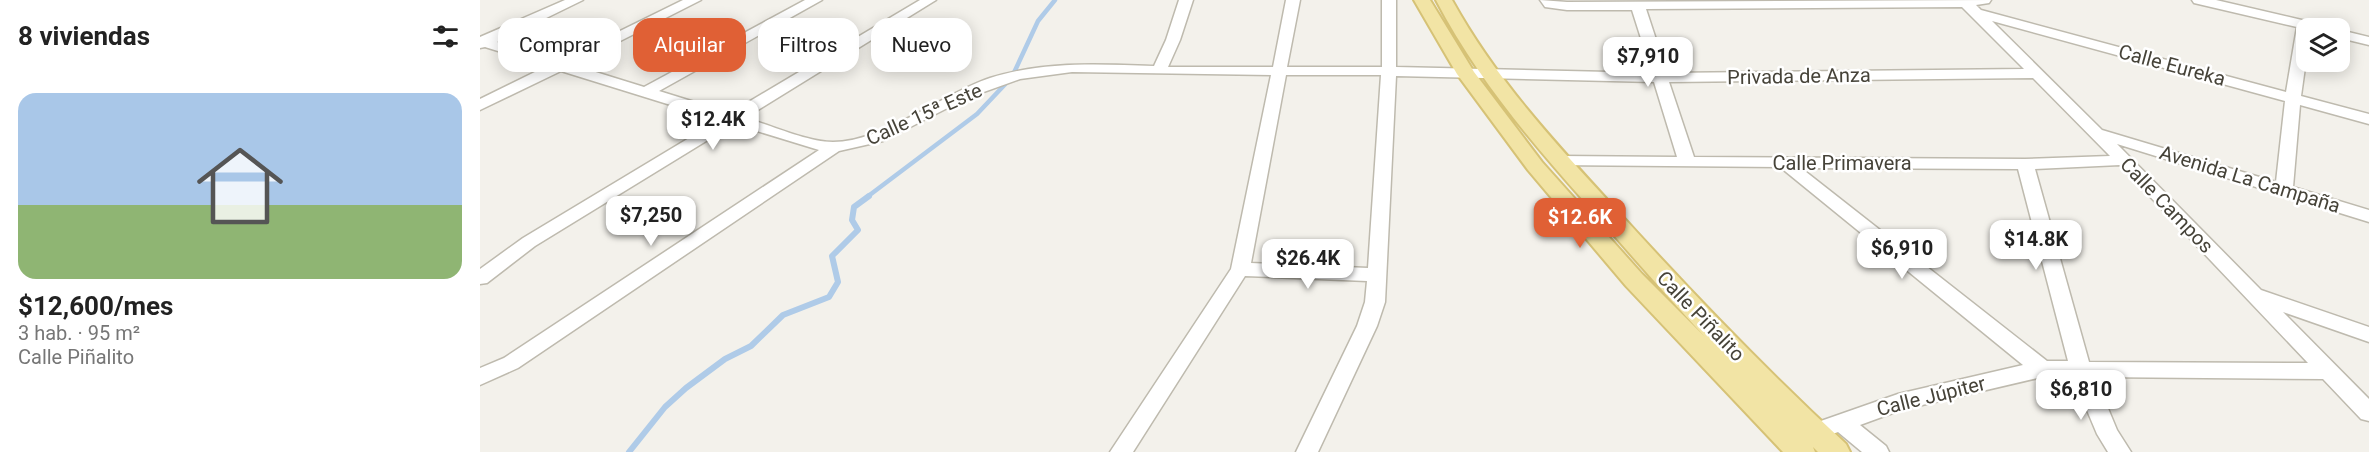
<!DOCTYPE html>
<html lang="es">
<meta charset="utf-8">
<style>
:root{--surface:#fff;--page:#f6f6f6;--text:#222;--muted:#767676;--accent:#e06035}
body{margin:0;font-family:Roboto,sans-serif;background:var(--page);color:var(--text);height:100vh;display:flex;flex-direction:column;font-size:22px;white-space:nowrap}
*{box-sizing:border-box;margin:0}
p{font-size:20px;color:var(--muted)}
.icon{flex:none;width:33px;height:33px;fill:none;stroke:currentColor;stroke-width:2;stroke-linecap:round;stroke-linejoin:round}
.map{position:relative;flex:1;overflow:hidden}
.details{display:flex;flex-direction:column;background:var(--surface);width:480px}
.details>*{flex:none}
.hud{position:absolute;left:18px;top:18px;width:570px;height:54px;display:flex;gap:12px}
.fabs{position:absolute;left:1816px;top:18px;display:grid;gap:12px}
.fabs a{display:grid;place-items:center;width:54px;height:54px;border-radius:12px;background:var(--surface);box-shadow:0 3px 15px #0003;font-size:30px}
.price{position:absolute;translate:-50% -51px;padding:0 14px;border-radius:12px;background:#fff;color:#222;font-size:20px;line-height:39px;filter:drop-shadow(0 2px 3px #0008)}
.price::after{content:'';position:absolute;left:50%;top:36px;width:18px;height:14px;margin-left:-9px;background:inherit;clip-path:polygon(0 0,100% 0,50% 100%)}
.price.selected{background:var(--accent);color:#fff}
ul{padding:0;list-style:none}
li{display:grid;align-content:center;gap:12px;height:318px;padding:0 18px}
li span{display:grid;place-items:center;height:186px;border-radius:18px;color:#555}
li>.icon{margin-inline-start:auto}
span .icon{width:108px;height:108px;fill:#fffc;stroke-width:1}
li b{font-size:26px}
h2{display:flex;justify-content:space-between;align-items:center;height:72px;padding:0 18px;font-size:26px}
.chip{padding:0 21px;border-radius:18px;background:var(--surface);box-shadow:0 3px 15px #0003;font-size:21px;line-height:54px}
.chip.selected{background:var(--accent);color:#fff}
main{display:flex;flex:1;min-height:0}
.map>svg:first-child{display:block}
.lines{fill:none;stroke-linecap:round;stroke-linejoin:round}
.stream-far1{stroke:#afcbe8;stroke-width:4.5}
.stream{stroke:#afcbe8;stroke-width:6}
.minor-casing{stroke:#bebaae;stroke-width:3}
.major-casing{stroke:#d6c276;stroke-width:4}
.minor{fill:#fff;fill-rule:evenodd}
.major{fill:#f2e4a5;fill-rule:evenodd}
.labels{text-anchor:middle;dominant-baseline:central;stroke-width:5;stroke-linejoin:round;paint-order:stroke}
.street-label{font-size:20px;fill:#464339;stroke:#fff}
</style>
<main>
<section class="details">
<h2>8 viviendas<svg class="icon" aria-label="filters" viewBox="0 0 24 24"><path d="M4 7h16M4 17h16"/><circle cx="9" cy="7" r="2"/><circle cx="15" cy="17" r="2"/></svg></h2>
<ul>
<li><span style="background:linear-gradient(#a9c7e8 60%,#8fb573 0)"><svg class="icon" aria-label="home" viewBox="0 0 24 24"><path d="M3 11l9-7 9 7M6 9v11h12V9"/></svg></span><div><b>$12,600/mes</b><p>3 hab. · 95 m²</p><p>Calle Piñalito</p></div></li>
</ul>
</section>
<div class="map">
<svg width="1889" height="452" viewBox="0 0 1889 452">
<rect width="100%" height="100%" fill="#f3f1eb"/>
<g class="lines">
<polyline class="stream-far1" points="387,197 497,114 532,77 558,21 575,0"/>
<polyline class="stream" points="149,452 185,407 206,388 245,359 271,346 303,315 349,297 358,282 352,256 378,230 372,220 374,207 389,196"/>
<defs>
<g id="minor">
<path d="M85 0H103L17 42 79 61 203 0H221L93 65 164 87 325 0H342L179 91 250 113 440 0H456L265 118C291 125 327 142 353 142 403 142 462 94 510 78 564 61 618 64 674 66L686 40 699 0H713L700 40 688 67H793L806 0H820L807 67H902V0H916V67L1172 73 1152 10H1087L1065 7 1060 0 1087 2 1511 0 1509 3 1496 5 1501 10 1806 92 1817 27 1714 3 1712 0H1736L1843 25 1845 28H1827V53L1821 96 1889 114V124L1820 105 1813 187 1889 210V222L1637 144 1781 290 1889 327V342L1803 312 1889 399V421L1881 419 1843 379 1615 377 1637 430 1651 452H1628L1617 434 1593 377H1562L1421 410 1380 425 1406 446 1409 452H1382L1358 432 1326 444 1318 441 1315 435 1318 429 1418 394 1543 365 1300 167 1074 165 1072 161 1080 156 1197 157 1174 82 916 76 905 302 897 326 838 452H816L877 326 885 302 887 281 765 276 653 452H630L751 269 791 75 592 72 540 79 487 98 403 141 359 151 38 368 0 385V368L24 358 339 150 254 124 55 246 7 283 0 284V269L43 238 239 120 81 71 0 110V99L67 66 5 47 0 48V37ZM1482 7 1544 69 1187 73 1166 9ZM1512 21 1805 101 1796 182 1622 130ZM806 75H901L888 268 771 263ZM1553 78 1630 156 1545 159 1214 157 1189 82ZM1640 165 1828 363 1609 362 1555 169ZM1321 168 1538 169 1588 361H1567Z"/>
<polygon points="1860,30 1889,37 1889,45 1860,38"/>
</g>
<path id="major" d="M934 0H950L994 72 1062 162 1162 274 1225 337C1184 293 1144 247 1104 201 1048 138 995 75 956 0H972C1015 78 1074 142 1134 207 1208 289 1285 369 1366 444L1370 452H1338L1333 447 1335 452H1303L1146 286 1048 170 977 74Z"/>
</defs>
<use href="#minor" class="minor-casing"/>
<use href="#major" class="major-casing"/>
<use href="#minor" class="minor"/>
<use href="#major" class="major"/>
</g>
<g class="labels">
<g class="street-label">
<text transform="translate(1692 65) rotate(15)">Calle Eureka</text>
<text transform="translate(1319 76) rotate(-1)">Privada de Anza</text>
<text transform="translate(444 114) rotate(-24)">Calle 15ª Este</text>
<text x="1362" y="163">Calle Primavera</text>
<text transform="translate(1770 179) rotate(17)">Avenida La Campaña</text>
<text transform="translate(1687 205) rotate(46)">Calle Campos</text>
<text transform="translate(1221 316) rotate(46)">Calle Piñalito</text>
<text transform="translate(1451 396) rotate(-14)">Calle Júpiter</text>
</g>
</g>
</svg>
<div class="fabs">
<a><svg class="icon" aria-label="layers" viewBox="0 0 24 24"><path d="M12 4l9 5-9 5-9-5zM3 14l9 5 9-5"/></svg></a>
</div>
<b class="price" style="left:1168px;top:88px">$7,910</b>
<b class="price" style="left:233px;top:151px">$12.4K</b>
<b class="price" style="left:171px;top:247px">$7,250</b>
<b class="price selected" style="left:1100px;top:249px">$12.6K</b>
<b class="price" style="left:1556px;top:271px">$14.8K</b>
<b class="price" style="left:1422px;top:280px">$6,910</b>
<b class="price" style="left:828px;top:290px">$26.4K</b>
<b class="price" style="left:1601px;top:421px">$6,810</b>
<div class="hud">
<a class="chip">Comprar</a>
<a class="chip selected">Alquilar</a>
<a class="chip">Filtros</a>
<a class="chip">Nuevo</a>
</div>
</div>
</main>
